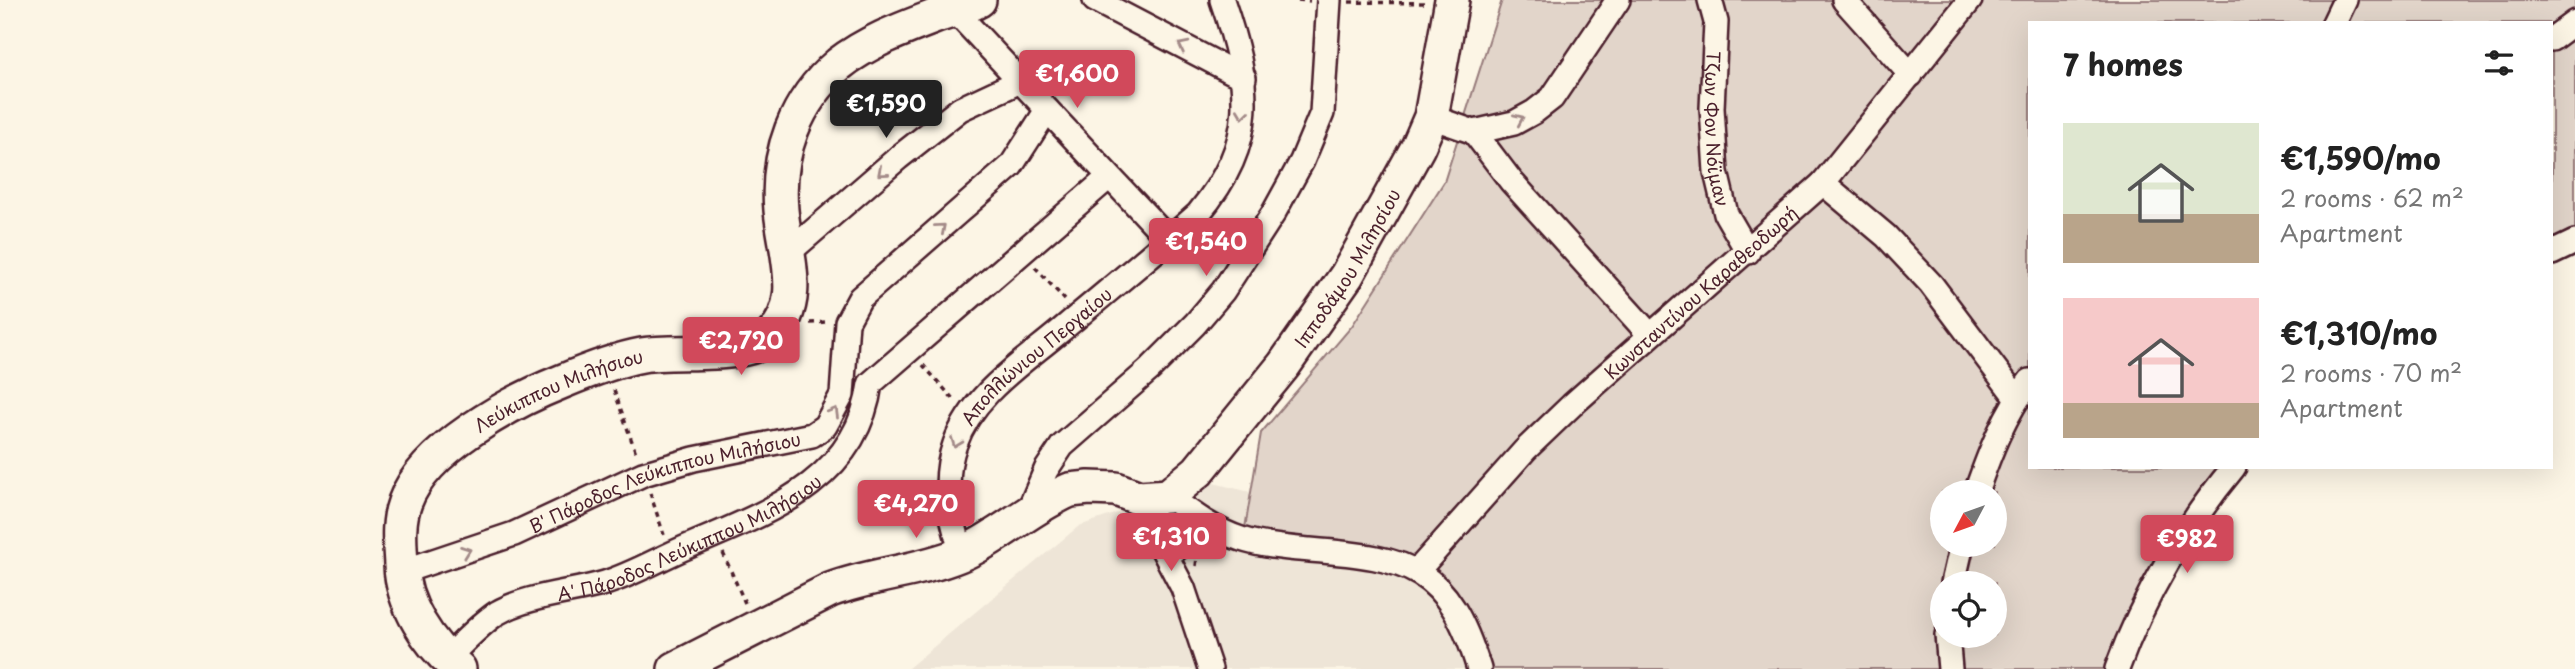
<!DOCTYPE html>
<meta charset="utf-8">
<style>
:root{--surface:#fff;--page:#f2f2f2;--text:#222;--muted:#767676;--accent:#d1495b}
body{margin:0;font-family:"Playpen Sans",sans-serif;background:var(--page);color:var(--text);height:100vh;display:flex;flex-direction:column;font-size:26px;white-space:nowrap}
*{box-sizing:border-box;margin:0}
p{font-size:23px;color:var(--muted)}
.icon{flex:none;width:38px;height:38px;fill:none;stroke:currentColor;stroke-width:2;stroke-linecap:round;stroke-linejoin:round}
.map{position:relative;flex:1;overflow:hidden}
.sheet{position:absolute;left:2028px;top:21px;width:525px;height:448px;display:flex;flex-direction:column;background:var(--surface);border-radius:0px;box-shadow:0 7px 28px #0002}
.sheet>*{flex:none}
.needle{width:46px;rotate:229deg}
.fabs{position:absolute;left:1930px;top:480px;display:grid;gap:14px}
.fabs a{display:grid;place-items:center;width:77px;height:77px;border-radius:50%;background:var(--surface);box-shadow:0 7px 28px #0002;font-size:35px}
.price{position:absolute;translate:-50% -60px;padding:0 16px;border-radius:7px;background:var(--accent);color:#fff;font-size:23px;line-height:46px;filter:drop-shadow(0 2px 4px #0008)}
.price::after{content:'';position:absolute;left:50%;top:42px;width:21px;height:16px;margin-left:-10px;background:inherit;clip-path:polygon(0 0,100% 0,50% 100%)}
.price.active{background:#222;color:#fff}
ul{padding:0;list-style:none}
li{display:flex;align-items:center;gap:21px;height:175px;padding:0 35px}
li span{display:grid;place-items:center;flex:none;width:196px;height:140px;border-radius:0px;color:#555}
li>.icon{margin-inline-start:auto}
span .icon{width:84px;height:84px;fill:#fffc;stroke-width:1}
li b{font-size:30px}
h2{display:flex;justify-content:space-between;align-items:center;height:84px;padding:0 35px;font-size:30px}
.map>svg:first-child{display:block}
.built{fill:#eee5d7}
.green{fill:#e2d5ca;stroke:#967a7a;stroke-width:2;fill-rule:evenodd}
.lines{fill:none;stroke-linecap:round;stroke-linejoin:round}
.street-casing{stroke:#4a1f2b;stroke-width:28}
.secondary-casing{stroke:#4a1f2b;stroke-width:38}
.path{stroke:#4a1f2b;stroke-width:3.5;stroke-dasharray:5 5;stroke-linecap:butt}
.street{stroke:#fcf5e5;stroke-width:23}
.secondary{stroke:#fcf5e5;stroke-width:33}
.oneway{stroke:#a38a88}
.labels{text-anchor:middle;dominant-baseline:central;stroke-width:7;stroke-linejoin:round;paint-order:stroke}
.street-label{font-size:18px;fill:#4a1f2b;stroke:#fcf5e5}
</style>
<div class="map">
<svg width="2575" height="669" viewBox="0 0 2575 669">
<rect width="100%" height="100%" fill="#fcf5e5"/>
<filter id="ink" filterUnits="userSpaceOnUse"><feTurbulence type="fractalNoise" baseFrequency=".0143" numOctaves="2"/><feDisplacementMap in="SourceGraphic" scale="14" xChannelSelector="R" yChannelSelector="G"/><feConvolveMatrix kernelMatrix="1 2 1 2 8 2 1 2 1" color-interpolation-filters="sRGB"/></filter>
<g filter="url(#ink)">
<polygon class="built" points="1209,482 1490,550 1530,669 907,669 1079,526"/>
<path class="green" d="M1502 0H2575V242L2552 253V23H2030V467H2234L2117 669H1479L1418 570 1243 540 1261 433 1352 326 1444 182ZM1942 492H1995V544H1942ZM1942 583H1995V635H1942Z"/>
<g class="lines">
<defs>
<g id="street">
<polyline points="1095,0 1244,78"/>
<path id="s1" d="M1710 0 1716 22 1712 108 1716 172 1726 214 1748 252"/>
<polyline points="1844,0 1911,75"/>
<polyline points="954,10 1169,240"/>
<polyline points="2334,23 2345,0"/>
<polyline points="2552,39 2575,22"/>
<polyline points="1431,117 1474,132 1514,123 1534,112 1552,98 1618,0"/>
<polyline points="1474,132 1511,181 1650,335"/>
<polyline points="1823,183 1886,236 1931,284 2017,398"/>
<polyline points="788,253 898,158 960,109 1020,81"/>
<polyline points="2552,253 2575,242"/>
<path d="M1976 492C1990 452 2004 415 2030 381"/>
<path d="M1168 496C1191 513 1213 530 1241 539 1262 546 1288 548 1310 550 1410 558 1448 567 1479 669"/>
<polyline points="1028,512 1046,470 1062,446 1149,370 1195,324 1223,291 1273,214 1302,161 1322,113 1329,0"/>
<circle cx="1170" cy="540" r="11"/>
<polyline points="1162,548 1183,588 1210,669"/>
<path id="s2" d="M962 554C951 518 941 482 955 444 972 395 1021 364 1059 332 1105 293 1152 255 1198 214 1259 141 1251 85 1222 0"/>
<path id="s3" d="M1418 570 1525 450 1572 405 1823 183 1970 0"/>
<path id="s4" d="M401 572 514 534 643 474 694 459 812 435 825 426 842 395 847 322 860 298 1011 166 1047 110"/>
<polyline points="1953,583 1962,544"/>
<polyline points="1947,635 1950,669"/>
<path id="s5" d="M446 659C462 644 479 625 497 613 528 595 571 593 605 583 631 575 657 560 682 549 763 514 857 483 870 384L1109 177"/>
<path d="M2117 669C2143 597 2185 526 2234 467"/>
</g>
<g id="secondary">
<path id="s6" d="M459 669C429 645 402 604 401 565 400 544 397 523 405 502 424 449 511 402 561 382 587 371 615 360 642 355 676 349 747 360 771 336 806 302 785 253 781 210 776 154 795 101 839 64 868 41 905 28 939 15 952 11 967 7 979 0"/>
<path id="s7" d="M675 669 830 590C872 574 917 572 959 555 999 538 1030 507 1070 490L1089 488 1116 489 1139 498 1168 496 1198 471 1284 365 1347 275 1418 147 1431 117 1452 0"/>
</g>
</defs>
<use href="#street" class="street-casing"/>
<use href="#secondary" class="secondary-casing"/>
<g class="path">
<polyline points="1298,0 1310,1"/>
<polyline points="1349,2 1425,3"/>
<polyline points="1035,267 1065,300"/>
<polyline points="810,323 827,322"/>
<polyline points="923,365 955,401"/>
<polyline points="614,390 637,456"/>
<polyline points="650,493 664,535"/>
<polyline points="1138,525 1142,541"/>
<polyline points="723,553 745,603"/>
<polyline points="1196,566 1199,542"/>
</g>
<use href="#street" class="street"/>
<use href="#secondary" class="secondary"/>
</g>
<defs><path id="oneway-chevron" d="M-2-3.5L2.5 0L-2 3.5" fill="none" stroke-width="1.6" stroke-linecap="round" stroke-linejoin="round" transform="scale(1.75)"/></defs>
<g class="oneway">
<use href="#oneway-chevron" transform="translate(1183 46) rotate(-153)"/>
<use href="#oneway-chevron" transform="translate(1243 114) rotate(97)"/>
<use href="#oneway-chevron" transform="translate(1519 119) rotate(-24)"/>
<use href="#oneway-chevron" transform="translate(882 172) rotate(139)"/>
<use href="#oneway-chevron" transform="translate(941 228) rotate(-41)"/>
<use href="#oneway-chevron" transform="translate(834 412) rotate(-60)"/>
<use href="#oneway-chevron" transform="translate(956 443) rotate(111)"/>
<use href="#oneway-chevron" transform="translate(466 551) rotate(-20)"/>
</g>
</g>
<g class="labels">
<g class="street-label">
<text stroke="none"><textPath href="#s1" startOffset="130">Τζων Φον Νόϊμαν</textPath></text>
<text stroke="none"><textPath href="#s7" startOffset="828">Ιπποδάμου Μιλησίου</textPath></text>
<text stroke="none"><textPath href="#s3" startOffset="397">Κωνσταντίνου Καραθεοδωρή</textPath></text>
<text stroke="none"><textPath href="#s2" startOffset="234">Απολλώνιου Περγαίου</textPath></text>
<text stroke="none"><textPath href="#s6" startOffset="382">Λεύκιππου Μιλήσιου</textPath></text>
<text stroke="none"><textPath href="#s4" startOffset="280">Β' Πάροδος Λεύκιππου Μιλήσιου</textPath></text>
<text stroke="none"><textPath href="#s5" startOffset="276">Α' Πάροδος Λεύκιππου Μιλήσιου</textPath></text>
</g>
</g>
</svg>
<div class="fabs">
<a><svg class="needle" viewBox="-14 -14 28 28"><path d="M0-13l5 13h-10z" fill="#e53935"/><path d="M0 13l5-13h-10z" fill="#767676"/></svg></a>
<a><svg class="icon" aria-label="locate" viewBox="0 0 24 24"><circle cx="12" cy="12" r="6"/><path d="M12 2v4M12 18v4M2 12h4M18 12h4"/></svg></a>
</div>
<b class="price" style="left:1077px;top:110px">€1,600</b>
<b class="price active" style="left:886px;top:140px">€1,590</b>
<b class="price" style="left:1206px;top:278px">€1,540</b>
<b class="price" style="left:741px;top:377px">€2,720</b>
<b class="price" style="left:916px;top:540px">€4,270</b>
<b class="price" style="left:1171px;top:573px">€1,310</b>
<b class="price" style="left:2187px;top:575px">€982</b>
<section class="sheet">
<h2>7 homes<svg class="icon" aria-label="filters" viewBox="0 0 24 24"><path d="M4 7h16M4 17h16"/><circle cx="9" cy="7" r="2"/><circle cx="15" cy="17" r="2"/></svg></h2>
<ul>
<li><span style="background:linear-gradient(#dfe7d0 65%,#b9a48a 0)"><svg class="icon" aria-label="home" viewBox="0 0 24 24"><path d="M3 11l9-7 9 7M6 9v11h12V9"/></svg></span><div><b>€1,590/mo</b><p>2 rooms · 62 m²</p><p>Apartment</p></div></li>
<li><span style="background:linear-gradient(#f6c9c9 75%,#b9a48a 0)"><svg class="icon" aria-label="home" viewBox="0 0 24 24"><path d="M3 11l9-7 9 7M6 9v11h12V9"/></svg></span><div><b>€1,310/mo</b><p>2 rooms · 70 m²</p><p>Apartment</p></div></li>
</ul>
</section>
</div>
